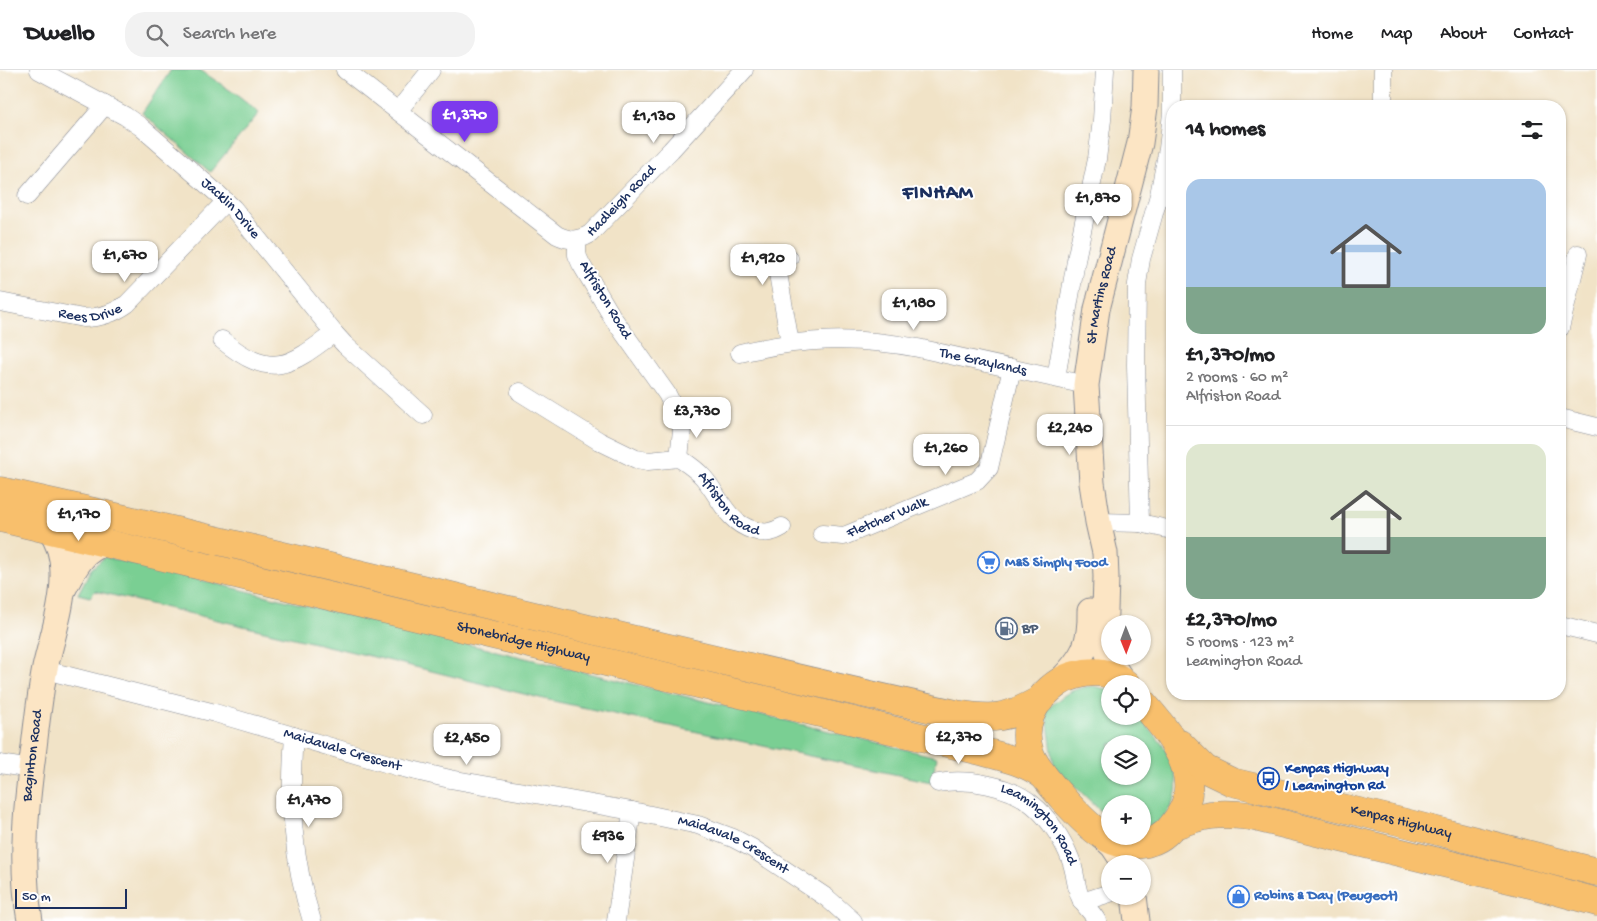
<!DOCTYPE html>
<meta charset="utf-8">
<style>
:root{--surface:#fff;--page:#f2f2f2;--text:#202124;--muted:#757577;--line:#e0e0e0;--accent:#7c3aed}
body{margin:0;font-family:"Gochi Hand",sans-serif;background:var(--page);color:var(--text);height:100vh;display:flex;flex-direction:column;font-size:19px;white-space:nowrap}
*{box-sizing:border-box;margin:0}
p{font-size:16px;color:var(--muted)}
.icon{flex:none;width:28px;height:28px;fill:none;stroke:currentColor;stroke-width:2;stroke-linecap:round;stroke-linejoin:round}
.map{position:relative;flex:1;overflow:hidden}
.sheet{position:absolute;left:1166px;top:30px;width:400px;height:600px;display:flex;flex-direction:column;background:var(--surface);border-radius:20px;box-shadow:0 1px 4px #0004}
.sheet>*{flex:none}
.needle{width:32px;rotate:179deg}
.buttons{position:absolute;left:1101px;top:545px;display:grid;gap:10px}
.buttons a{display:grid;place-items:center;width:50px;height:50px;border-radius:50%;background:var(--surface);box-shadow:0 1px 4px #0004;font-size:25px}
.scale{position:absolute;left:15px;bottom:12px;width:112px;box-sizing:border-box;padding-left:5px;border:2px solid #1b2f5e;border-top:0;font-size:14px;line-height:18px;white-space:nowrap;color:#1b2f5e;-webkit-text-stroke:4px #fff;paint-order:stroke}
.price{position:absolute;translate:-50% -42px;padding:0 11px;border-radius:10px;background:#fff;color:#222;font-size:16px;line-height:32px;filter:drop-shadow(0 1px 2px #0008)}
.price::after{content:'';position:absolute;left:50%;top:30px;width:15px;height:11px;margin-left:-8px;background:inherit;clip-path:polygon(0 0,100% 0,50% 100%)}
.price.on{background:var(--accent);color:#fff}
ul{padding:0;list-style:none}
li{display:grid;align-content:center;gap:10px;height:265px;padding:0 20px}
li+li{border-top:1px solid var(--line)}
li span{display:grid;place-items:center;height:155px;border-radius:15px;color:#555}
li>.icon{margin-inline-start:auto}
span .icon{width:90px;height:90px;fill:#fffc;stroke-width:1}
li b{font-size:21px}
h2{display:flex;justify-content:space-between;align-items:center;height:60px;padding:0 20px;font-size:21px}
header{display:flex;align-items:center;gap:30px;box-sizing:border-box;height:70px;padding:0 25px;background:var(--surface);border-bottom:1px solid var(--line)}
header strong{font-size:24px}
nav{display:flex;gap:28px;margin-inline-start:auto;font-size:18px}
.search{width:350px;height:45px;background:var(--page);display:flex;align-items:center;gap:12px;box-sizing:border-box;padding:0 18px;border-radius:20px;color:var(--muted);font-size:19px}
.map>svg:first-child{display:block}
.green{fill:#7acf93;stroke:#4a7f78;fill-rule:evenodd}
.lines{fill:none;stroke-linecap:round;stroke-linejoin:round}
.street-casing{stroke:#868992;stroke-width:19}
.secondary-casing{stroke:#868992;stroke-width:27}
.highway-casing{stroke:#868992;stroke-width:29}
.street{stroke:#fff;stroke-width:18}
.secondary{stroke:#fce5c4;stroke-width:25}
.highway{stroke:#f8bf6c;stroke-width:28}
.labels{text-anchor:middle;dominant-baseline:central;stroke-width:4;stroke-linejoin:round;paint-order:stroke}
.street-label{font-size:15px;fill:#1b2f5e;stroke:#fff}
.shop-label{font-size:15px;font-weight:bold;fill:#366cbe;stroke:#fff;text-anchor:start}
.service-label{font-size:15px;font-weight:bold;fill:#4e5e75;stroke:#fff;text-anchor:start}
.transit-label{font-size:15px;font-weight:bold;fill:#164399;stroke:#fff;text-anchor:start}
.district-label{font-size:20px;font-weight:bold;letter-spacing:1px;fill:#1b2f5e;stroke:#fff}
</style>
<header>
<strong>Dwello</strong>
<div class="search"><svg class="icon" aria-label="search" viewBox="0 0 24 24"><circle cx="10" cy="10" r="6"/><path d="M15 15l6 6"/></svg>Search here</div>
<nav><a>Home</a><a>Map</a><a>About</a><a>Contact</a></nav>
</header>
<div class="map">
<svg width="1597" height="851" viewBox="0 0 1597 851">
<rect width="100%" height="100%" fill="#fff"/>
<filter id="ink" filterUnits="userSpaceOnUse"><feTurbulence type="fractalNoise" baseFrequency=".02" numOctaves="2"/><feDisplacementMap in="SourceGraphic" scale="10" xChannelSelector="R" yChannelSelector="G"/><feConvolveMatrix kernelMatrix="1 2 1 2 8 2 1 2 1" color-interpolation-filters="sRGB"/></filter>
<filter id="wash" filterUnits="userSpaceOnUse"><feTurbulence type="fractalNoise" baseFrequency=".0096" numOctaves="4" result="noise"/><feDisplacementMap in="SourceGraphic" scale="20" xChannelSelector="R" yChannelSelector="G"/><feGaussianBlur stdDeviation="1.12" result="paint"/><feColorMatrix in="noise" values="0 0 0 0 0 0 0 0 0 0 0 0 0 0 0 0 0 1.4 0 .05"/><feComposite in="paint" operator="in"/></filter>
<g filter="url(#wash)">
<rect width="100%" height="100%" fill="#f1e3c7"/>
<g class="green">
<polygon points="171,0 200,0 234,23 259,43 210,102 142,43"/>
<polygon points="105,487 937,687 931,712 544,629 391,591 95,521 90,527 78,524 91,499"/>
<path d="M1093 616 1110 620V646H1138C1147 657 1159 668 1165 679 1169 688 1174 700 1176 709 1180 731 1163 754 1143 759L1142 734H1110V750L1054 696 1046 640C1063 626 1070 618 1093 616ZM1110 674H1142V706H1110Z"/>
</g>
</g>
<g filter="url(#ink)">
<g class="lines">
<defs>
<g id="street">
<path id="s1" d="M39 0 125 46 141 57 219 125 233 138 334 263 345 275 423 345"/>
<path id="s2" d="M345 0 557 165C569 171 578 171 590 164L671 80 744 0"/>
<polyline points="1383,36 1383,0"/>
<polyline points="398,41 431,0"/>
<polyline points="27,126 105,35"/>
<polyline points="789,188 776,192 790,273"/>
<path id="s3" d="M0 232 83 248C100 248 113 244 127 234L226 131"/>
<polyline points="1560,258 1578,184"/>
<path d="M222 270C271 310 289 297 334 263"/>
<path id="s4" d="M740 283C803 268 855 266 918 278L1086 315"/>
<polyline points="1056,308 1077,185 1097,89 1102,50 1105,0"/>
<polyline points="520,322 599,371 636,389 648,391 679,388 682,360 680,350 667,324 613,248 581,194 577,185 577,170"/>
<polyline points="1560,348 1597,357"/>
<path id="s5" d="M679 388C688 394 696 399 703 407 720 426 726 452 753 460 764 464 772 463 782 457"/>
<polyline points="1098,452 1140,453 1172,460"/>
<polyline points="1140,453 1136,295 1137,214 1141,189 1159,125 1168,79 1172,43 1172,0"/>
<path id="s6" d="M822 464 844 466 977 411 989 398 1012 298"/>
<polyline points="1560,555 1597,564"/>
<path id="s7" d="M45 600 215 643 399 697 450 709 632 741 698 755 733 768 752 778 827 828 853 851"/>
<path d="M294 666C289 732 292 788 312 851"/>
<polyline points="0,694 31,699"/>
<path id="s8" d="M938 713C967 708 1010 715 1033 735 1048 747 1063 770 1070 788 1076 801 1075 817 1081 829 1085 837 1093 843 1097 851"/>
<polyline points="1082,832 1110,823"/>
<polyline points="616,851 632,741"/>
</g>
<g id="secondary">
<path d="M63 520C73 501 83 478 107 473"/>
<path id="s9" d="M1122 610 1114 598 1104 574 1106 507 1105 483 1098 452 1092 413 1086 315 1097 239 1140 73 1145 37 1146 0"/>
<path d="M1060 611C1083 588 1091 574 1090 541"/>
<polyline points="1101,765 1113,776 1125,794"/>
<polyline points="1134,826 1137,851"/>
<path id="s10" d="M30 851C20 793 26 735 34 677 37 651 40 624 45 598 52 567 64 534 63 502 63 486 59 472 49 459"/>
</g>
<g id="highway">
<path d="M0 421C320 491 636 574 956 644 993 650 1007 649 1040 630"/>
<path id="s11" d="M0 448 980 681C1003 687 1023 691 1043 705"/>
<path d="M1126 614C1113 601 1093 600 1076 605 1063 608 1051 617 1042 627 1028 643 1023 663 1030 683 1037 703 1084 754 1102 765 1116 774 1134 778 1150 772 1163 768 1170 760 1178 748 1207 707 1169 663 1142 632"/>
<path id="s12" d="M1180 674 1205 699 1232 712 1402 752 1597 802"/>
<path d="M1173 756C1201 744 1220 742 1250 746L1538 816 1597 832"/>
</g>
</defs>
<use href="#street" class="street-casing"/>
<use href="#secondary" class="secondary-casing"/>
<use href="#highway" class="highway-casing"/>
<use href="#street" class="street"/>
<use href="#secondary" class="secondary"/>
<use href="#highway" class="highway"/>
</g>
</g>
<defs>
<symbol id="supermarket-ring" viewBox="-11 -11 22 22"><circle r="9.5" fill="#fff" stroke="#3f7fe0" stroke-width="1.5"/><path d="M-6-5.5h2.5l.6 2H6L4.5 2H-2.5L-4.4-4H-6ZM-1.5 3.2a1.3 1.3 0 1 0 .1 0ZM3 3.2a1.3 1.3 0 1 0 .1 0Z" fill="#3f7fe0"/></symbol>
<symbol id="fuel-ring" viewBox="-11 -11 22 22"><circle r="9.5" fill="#fff" stroke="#5c6f8a" stroke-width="1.5"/><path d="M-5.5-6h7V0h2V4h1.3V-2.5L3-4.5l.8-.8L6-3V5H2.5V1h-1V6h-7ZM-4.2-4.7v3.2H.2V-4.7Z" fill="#5c6f8a"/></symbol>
<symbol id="bus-ring" viewBox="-11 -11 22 22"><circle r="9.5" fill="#fff" stroke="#1a4fb4" stroke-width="1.5"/><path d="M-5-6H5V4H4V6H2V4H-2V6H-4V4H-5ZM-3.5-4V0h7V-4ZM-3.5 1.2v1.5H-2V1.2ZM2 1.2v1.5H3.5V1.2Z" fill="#1a4fb4"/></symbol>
<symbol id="shop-ring" viewBox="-11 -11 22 22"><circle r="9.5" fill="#fff" stroke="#3f7fe0" stroke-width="1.5"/><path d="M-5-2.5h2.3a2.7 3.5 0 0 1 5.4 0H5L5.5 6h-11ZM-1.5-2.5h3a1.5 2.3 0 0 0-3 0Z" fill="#3f7fe0"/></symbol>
</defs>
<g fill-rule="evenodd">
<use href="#supermarket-ring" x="976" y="480" width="25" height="25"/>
<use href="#fuel-ring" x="994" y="546" width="25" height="25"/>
<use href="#bus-ring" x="1256" y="696" width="25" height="25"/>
<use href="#shop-ring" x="1226" y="814" width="25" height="25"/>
</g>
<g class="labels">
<g class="street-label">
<text stroke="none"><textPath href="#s2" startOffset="349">Hadleigh Road</textPath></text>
<text stroke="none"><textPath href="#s1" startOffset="238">Jacklin Drive</textPath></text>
<text stroke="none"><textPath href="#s9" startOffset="392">St Martins Road</textPath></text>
<text transform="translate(605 230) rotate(59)">Alfriston Road</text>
<text stroke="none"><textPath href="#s3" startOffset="92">Rees Drive</textPath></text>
<text stroke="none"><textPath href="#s4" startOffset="246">The Graylands</textPath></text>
<text stroke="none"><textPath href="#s5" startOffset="69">Afriston Road</textPath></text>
<text stroke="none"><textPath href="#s6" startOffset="69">Fletcher Walk</textPath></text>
<text stroke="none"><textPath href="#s11" startOffset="538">Stonebridge Highway</textPath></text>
<text stroke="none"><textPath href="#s7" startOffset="308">Maidavale Crescent</textPath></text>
<text stroke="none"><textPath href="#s10" startOffset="166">Baginton Road</textPath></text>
<text stroke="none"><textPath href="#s12" startOffset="239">Kenpas Highway</textPath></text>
<text stroke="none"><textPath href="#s8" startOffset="118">Leamington Road</textPath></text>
<text stroke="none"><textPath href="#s7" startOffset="712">Maidavale Crescent</textPath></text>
</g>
<g class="shop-label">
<text x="1005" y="493">M&amp;S Simply Food</text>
<text x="1254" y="826">Robins &amp; Day (Peugeot)</text>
</g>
<g class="service-label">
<text x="1022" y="559">BP</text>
</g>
<g class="transit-label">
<text x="1285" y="699">Kenpas Highway<tspan x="1285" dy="17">/ Leamington Rd</tspan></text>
</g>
<g class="district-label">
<text x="938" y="124">FINHAM</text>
</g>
</g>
</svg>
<div class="buttons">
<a><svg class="needle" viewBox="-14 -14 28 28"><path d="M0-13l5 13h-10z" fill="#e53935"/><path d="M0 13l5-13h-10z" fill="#757577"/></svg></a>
<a><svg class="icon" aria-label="locate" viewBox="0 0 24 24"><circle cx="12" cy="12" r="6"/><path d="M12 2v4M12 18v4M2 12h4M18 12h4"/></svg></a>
<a><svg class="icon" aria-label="layers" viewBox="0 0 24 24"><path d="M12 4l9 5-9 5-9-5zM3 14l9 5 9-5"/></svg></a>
<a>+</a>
<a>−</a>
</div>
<div class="scale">50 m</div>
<b class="price on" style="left:465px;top:73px">£1,370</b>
<b class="price" style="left:654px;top:74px">£1,130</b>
<b class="price" style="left:1098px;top:156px">£1,870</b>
<b class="price" style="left:125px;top:213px">£1,670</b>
<b class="price" style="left:763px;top:216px">£1,920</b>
<b class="price" style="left:914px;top:261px">£1,180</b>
<b class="price" style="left:697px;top:369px">£3,730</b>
<b class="price" style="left:1070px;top:386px">£2,240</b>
<b class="price" style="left:946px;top:406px">£1,260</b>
<b class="price" style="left:79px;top:472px">£1,170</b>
<b class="price" style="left:959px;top:695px">£2,370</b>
<b class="price" style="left:467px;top:696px">£2,450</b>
<b class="price" style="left:309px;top:758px">£1,470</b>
<b class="price" style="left:608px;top:794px">£936</b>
<section class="sheet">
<h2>14 homes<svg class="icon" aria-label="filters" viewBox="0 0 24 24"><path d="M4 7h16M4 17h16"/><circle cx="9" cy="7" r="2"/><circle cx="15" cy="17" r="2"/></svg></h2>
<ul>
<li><span style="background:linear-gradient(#a9c7e8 70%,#7fa58c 0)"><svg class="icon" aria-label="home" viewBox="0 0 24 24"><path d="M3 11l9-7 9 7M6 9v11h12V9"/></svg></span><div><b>£1,370/mo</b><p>2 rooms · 60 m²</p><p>Alfriston Road</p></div></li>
<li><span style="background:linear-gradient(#dfe7d0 60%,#7fa58c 0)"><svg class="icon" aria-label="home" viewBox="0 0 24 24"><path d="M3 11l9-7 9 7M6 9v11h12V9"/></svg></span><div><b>£2,370/mo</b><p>5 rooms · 123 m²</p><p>Leamington Road</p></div></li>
</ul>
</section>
</div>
